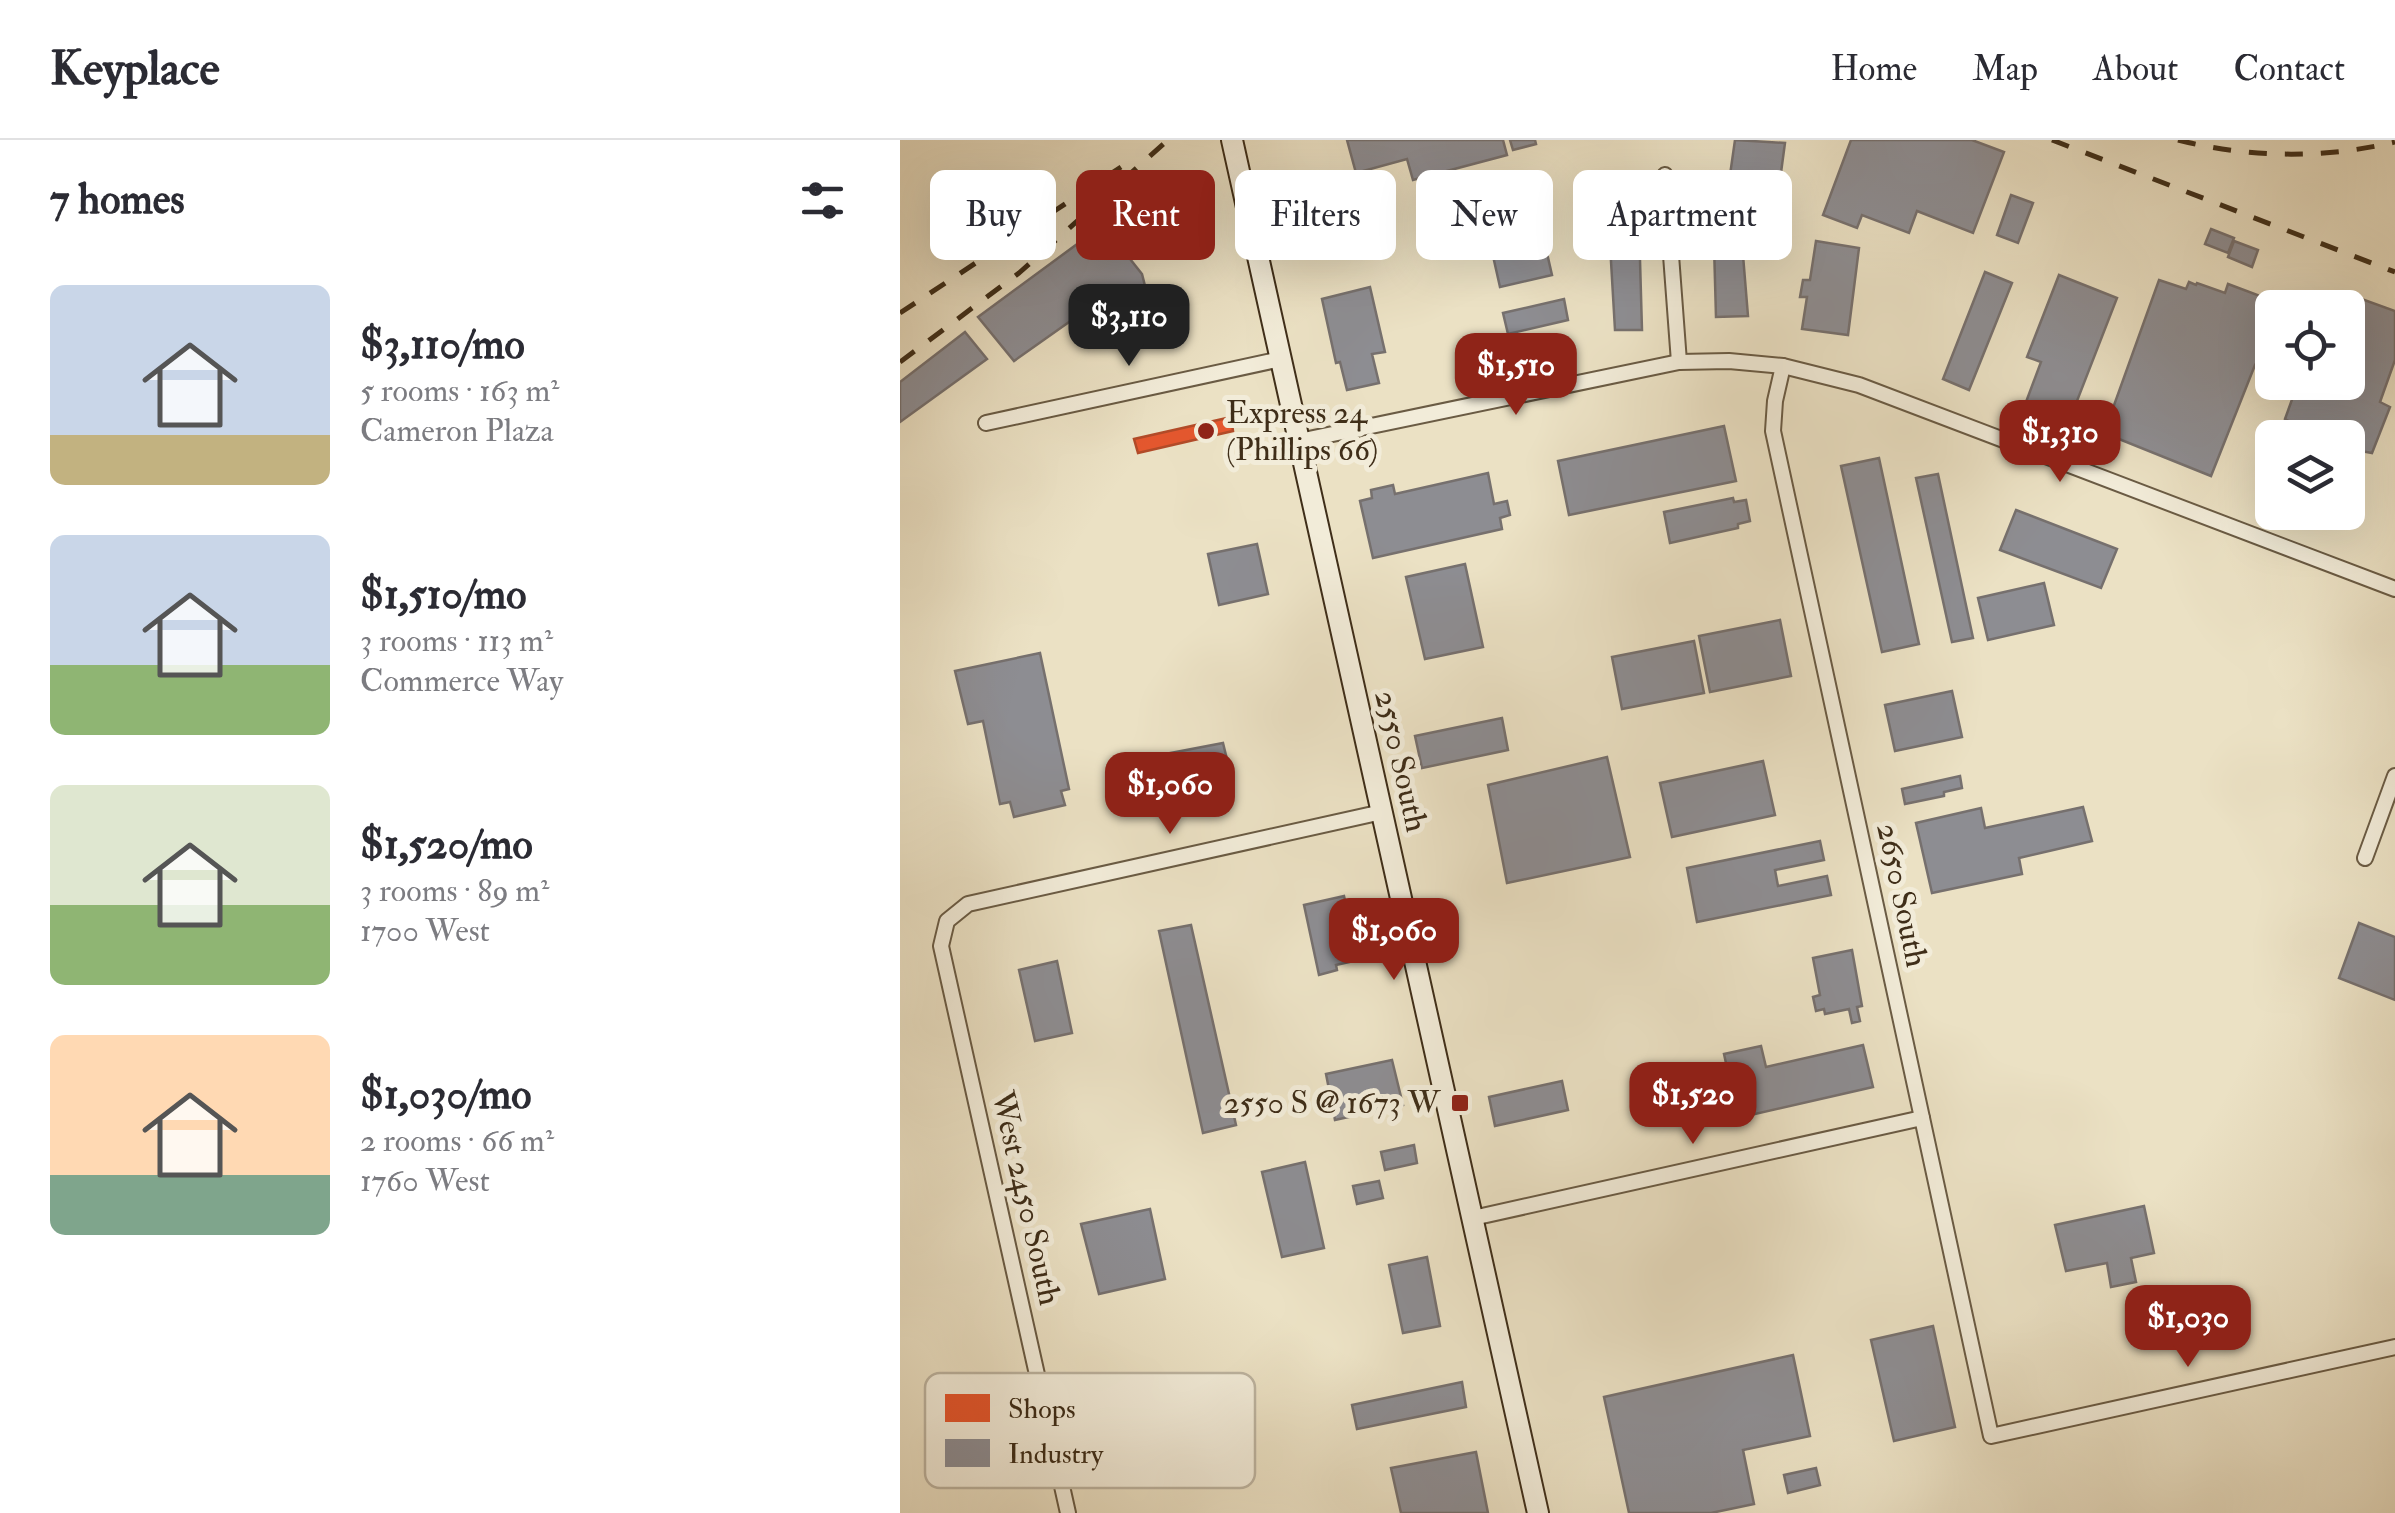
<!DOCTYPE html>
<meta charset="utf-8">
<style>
:root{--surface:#fff;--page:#f7f7f7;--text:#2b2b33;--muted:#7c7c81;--line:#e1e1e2;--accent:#8f2418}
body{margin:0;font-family:"IM FELL Double Pica",serif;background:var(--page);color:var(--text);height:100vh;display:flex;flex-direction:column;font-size:38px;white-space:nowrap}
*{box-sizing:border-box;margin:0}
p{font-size:32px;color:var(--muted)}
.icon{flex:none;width:55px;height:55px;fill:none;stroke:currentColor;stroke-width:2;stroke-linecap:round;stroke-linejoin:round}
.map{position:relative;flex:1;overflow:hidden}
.panel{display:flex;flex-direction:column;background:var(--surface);width:900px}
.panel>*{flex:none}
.hud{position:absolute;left:30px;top:30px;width:950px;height:90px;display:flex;gap:20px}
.tools{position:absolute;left:1355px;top:150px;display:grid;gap:20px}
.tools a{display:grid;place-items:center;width:110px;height:110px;border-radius:15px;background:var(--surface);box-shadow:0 10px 40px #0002;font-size:50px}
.price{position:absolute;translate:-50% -85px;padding:0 22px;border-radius:20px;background:var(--accent);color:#fff;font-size:32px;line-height:65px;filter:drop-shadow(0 2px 5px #0008)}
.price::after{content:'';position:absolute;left:50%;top:60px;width:30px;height:22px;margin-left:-15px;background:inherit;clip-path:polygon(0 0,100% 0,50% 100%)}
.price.on{background:#222;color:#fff}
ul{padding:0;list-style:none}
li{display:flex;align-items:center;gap:30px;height:250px;padding:0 50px}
li span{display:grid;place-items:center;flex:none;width:280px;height:200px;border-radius:15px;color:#555}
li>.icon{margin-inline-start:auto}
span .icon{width:120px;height:120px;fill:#fffc;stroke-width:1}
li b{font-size:42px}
h2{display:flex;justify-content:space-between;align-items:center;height:120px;padding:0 50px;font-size:42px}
.pill{padding:0 35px;border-radius:15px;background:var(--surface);box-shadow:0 10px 40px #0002;font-size:35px;line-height:90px}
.pill.on{background:var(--accent);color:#fff}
header{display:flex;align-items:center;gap:60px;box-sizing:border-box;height:140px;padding:0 50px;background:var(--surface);border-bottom:2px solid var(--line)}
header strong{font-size:48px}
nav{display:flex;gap:55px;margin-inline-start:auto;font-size:35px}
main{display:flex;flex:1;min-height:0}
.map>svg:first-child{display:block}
.shops{fill:#e4572e;stroke:#b24b28;stroke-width:2.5}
.industry{fill:#8d8d92;stroke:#76706e;stroke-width:2.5}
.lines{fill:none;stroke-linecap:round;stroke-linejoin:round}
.street-casing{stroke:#6a5b44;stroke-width:18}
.secondary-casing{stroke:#3f2e19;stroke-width:24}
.street{stroke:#f2ecd9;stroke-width:14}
.secondary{stroke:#f2ecd9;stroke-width:20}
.rail{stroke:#3f2e19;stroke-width:5;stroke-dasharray:18 18;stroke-linecap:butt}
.poi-dot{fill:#8f2418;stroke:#f2ecd9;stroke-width:4}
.labels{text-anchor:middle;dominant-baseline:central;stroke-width:10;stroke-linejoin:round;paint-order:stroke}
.poi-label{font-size:32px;fill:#3f2e19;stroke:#f2ecd9;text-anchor:start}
.street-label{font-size:32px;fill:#3f2e19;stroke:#f2ecd9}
.key{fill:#f2ecd9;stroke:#bcb39f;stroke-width:2.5}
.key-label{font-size:28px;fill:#3f2e19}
</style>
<header>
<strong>Keyplace</strong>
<nav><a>Home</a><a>Map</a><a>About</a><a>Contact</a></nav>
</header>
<main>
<section class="panel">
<h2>7 homes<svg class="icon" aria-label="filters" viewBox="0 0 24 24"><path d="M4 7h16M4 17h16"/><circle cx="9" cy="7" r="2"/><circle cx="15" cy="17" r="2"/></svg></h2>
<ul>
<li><span style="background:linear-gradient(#c9d6e8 75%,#c2b280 0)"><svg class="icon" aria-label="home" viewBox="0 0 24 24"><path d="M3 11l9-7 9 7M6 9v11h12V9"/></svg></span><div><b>$3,110/mo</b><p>5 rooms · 163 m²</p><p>Cameron Plaza</p></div></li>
<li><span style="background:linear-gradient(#c9d6e8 65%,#8fb573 0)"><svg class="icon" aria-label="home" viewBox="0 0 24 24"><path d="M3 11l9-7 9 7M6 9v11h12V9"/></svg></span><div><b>$1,510/mo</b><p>3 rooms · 113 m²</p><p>Commerce Way</p></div></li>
<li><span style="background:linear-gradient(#dfe7d0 60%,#8fb573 0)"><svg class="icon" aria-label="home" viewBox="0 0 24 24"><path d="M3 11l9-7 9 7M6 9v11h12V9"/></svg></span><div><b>$1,520/mo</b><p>3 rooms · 89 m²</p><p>1700 West</p></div></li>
<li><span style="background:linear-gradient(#ffd9b3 70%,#7fa58c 0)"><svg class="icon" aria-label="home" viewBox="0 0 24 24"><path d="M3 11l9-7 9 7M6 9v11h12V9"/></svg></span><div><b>$1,030/mo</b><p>2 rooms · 66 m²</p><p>1760 West</p></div></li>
</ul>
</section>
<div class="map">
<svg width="1495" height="1373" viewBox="0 0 1495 1373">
<rect width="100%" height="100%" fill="#ebe1c4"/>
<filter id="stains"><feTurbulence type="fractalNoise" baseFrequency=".002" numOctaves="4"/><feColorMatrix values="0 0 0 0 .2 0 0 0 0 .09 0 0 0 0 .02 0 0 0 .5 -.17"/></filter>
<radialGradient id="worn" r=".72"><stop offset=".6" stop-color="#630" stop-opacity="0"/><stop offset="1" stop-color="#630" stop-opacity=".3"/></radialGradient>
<polygon class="shops" points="331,277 333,291 238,313 234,299"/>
<g class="industry">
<polygon points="447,0 603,0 607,15 513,40 507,19 456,33"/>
<polygon points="610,0 635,0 636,4 613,10"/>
<polygon points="835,0 885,3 875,77 825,70"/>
<polygon points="951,0 1072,0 1104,12 1073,93 1017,71 1009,93 962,75 957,88 923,75"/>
<polygon points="1111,55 1133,63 1118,103 1097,95"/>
<polygon points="638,74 652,135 600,147 591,107 610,102 606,81"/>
<polygon points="203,85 242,134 245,146 244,173 234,196 227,201 196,163 114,221 78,177"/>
<polygon points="739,85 742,190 715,190 709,87"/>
<polygon points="1311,89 1334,98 1328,113 1305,104"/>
<polygon points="916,101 959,108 948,195 902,189 907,157 900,157 903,140 910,140"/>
<polygon points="1334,101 1358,110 1352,127 1328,117"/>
<polygon points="842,103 848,176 816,177 814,105"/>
<polygon points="1085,132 1112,143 1069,250 1043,239"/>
<polygon points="1159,135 1217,158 1170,279 1126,262 1141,222 1127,217"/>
<polygon points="1259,140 1286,149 1289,142 1296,145 1297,143 1325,153 1328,144 1392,168 1372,168 1372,225 1370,231 1355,225 1311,336 1204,293"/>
<polygon points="470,147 485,212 472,214 479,243 447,250 440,222 436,223 422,159"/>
<polygon points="1445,153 1495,171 1495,220 1480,262 1490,267 1472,313 1461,311 1448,342 1448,298 1389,298 1394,284 1385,279 1394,254 1403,256 1409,242 1448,242 1448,168 1439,168"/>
<polygon points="664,159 668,180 608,194 603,173"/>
<polygon points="65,192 87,219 0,282 0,242"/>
<polygon points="824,286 836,341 669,375 658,321"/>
<polygon points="979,318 1019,504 982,512 941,326"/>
<polygon points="588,333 594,364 607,361 610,375 600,378 602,389 473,418 460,361 472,358 471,350 493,345 495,354"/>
<polygon points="1038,334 1073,498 1052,502 1016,338"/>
<polygon points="833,358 834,362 846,360 850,381 838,384 838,388 770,403 764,372"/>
<polygon points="1116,370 1217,409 1201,448 1100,410"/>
<polygon points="357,404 368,454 319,465 308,414"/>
<polygon points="565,424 583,507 525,519 506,437"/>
<polygon points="1144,443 1154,485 1088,500 1078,458"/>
<polygon points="880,480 891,536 810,552 799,496"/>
<polygon points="794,501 804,553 722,569 712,517"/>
<polygon points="140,513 169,649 161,651 165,665 114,677 110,662 100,664 83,581 68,584 55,531"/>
<polygon points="1052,551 1062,597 995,611 985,565"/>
<polygon points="602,578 608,610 522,628 515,596"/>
<polygon points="323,603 332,640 269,654 260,615"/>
<polygon points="707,617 730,717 607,743 588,645"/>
<polygon points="863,621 875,675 772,697 760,643"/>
<polygon points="1060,636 1062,648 1044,652 1044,656 1005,664 1002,649"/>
<polygon points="1183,667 1192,701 1119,718 1122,734 1032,753 1016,683 1081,668 1085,688"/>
<polygon points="920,701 924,720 875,730 878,746 927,736 931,755 797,782 787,728"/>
<polygon points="444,756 458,820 436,825 437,830 419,835 404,765"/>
<polygon points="1459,783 1495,797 1495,860 1439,838"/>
<polygon points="291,785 336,985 303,993 259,791"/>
<polygon points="952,810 962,866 957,867 960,881 952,883 949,869 925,874 924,869 916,871 913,857 920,855 913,818"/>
<polygon points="157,821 172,893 135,901 119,830"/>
<polygon points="963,905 973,947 807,985 802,966 793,969 787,946 829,937 824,914 861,906 866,927"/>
<polygon points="492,920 503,965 435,980 426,934"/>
<polygon points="662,941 668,970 595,986 589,957"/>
<polygon points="514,1005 517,1023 485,1030 481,1012"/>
<polygon points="405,1022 424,1108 382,1117 362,1032"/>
<polygon points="479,1041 483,1058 457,1064 453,1046"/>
<polygon points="1244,1066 1254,1113 1231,1118 1236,1142 1211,1147 1207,1123 1166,1131 1155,1085"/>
<polygon points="250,1069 265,1139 199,1154 181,1084"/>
<polygon points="527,1117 540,1186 503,1193 489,1125"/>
<polygon points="1033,1186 1055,1287 994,1301 971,1200"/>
<polygon points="893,1215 910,1296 843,1310 854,1364 811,1373 729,1373 704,1257"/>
<polygon points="562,1242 566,1267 457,1289 452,1265"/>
<polygon points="576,1312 588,1373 501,1373 491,1328"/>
<polygon points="916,1328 920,1345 888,1353 884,1335"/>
</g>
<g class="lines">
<defs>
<g id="street">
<polyline points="765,35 779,222"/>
<polyline points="883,226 875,261 873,291 1091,1296 1495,1207"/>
<polyline points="86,283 381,219"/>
<polyline points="399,301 779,222 829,221 883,226 959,245 1495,449"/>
<polyline points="1465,718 1495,636"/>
<polyline points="573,1078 1022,978"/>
<polyline points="168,1373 41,806 47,781 68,764 482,672"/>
</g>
<polyline id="secondary" points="332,0 638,1373"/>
</defs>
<use href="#street" class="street-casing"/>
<use href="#secondary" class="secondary-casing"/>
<use href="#street" class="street"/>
<use href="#secondary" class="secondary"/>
<g class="rail">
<polyline points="1152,0 1495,132"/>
<path d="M1278 0C1349 18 1424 19 1495 2"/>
<polyline points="0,173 221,27"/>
<polyline points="0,222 119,133 268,0"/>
</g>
</g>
<g class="poi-dot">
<circle cx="306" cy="291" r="10"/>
<rect x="550" y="953" width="20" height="20" rx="5"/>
</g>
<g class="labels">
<g class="poi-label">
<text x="326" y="273">Express 24<tspan x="326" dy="37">(Phillips 66)</tspan></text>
<text x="540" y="963" text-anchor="end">2550 S @ 1673 W</text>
</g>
<g class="street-label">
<text transform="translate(501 621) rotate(77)">2550 South</text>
<text transform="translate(1002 755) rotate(78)">2650 South</text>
<text transform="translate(126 1058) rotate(77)">West 2450 South</text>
</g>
</g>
<rect x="25" y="1233" width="330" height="115" rx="15" class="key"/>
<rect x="45" y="1254" width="45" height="28" fill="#e4572e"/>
<rect x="45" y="1299" width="45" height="28" fill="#8d8d92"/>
<g class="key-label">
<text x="108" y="1278">Shops</text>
<text x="108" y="1323">Industry</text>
</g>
<rect width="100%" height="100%" filter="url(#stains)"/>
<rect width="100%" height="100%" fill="url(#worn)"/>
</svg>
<div class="tools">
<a><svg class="icon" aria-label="locate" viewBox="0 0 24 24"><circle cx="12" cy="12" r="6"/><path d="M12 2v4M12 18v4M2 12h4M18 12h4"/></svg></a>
<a><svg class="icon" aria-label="layers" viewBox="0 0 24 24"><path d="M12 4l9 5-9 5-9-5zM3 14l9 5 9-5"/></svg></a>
</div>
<b class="price on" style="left:229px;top:229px">$3,110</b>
<b class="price" style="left:616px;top:278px">$1,510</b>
<b class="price" style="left:1160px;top:345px">$1,310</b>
<b class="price" style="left:270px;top:697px">$1,060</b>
<b class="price" style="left:494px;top:843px">$1,060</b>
<b class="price" style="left:793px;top:1007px">$1,520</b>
<b class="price" style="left:1288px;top:1230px">$1,030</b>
<div class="hud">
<a class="pill">Buy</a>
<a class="pill on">Rent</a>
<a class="pill">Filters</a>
<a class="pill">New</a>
<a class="pill">Apartment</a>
</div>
</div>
</main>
